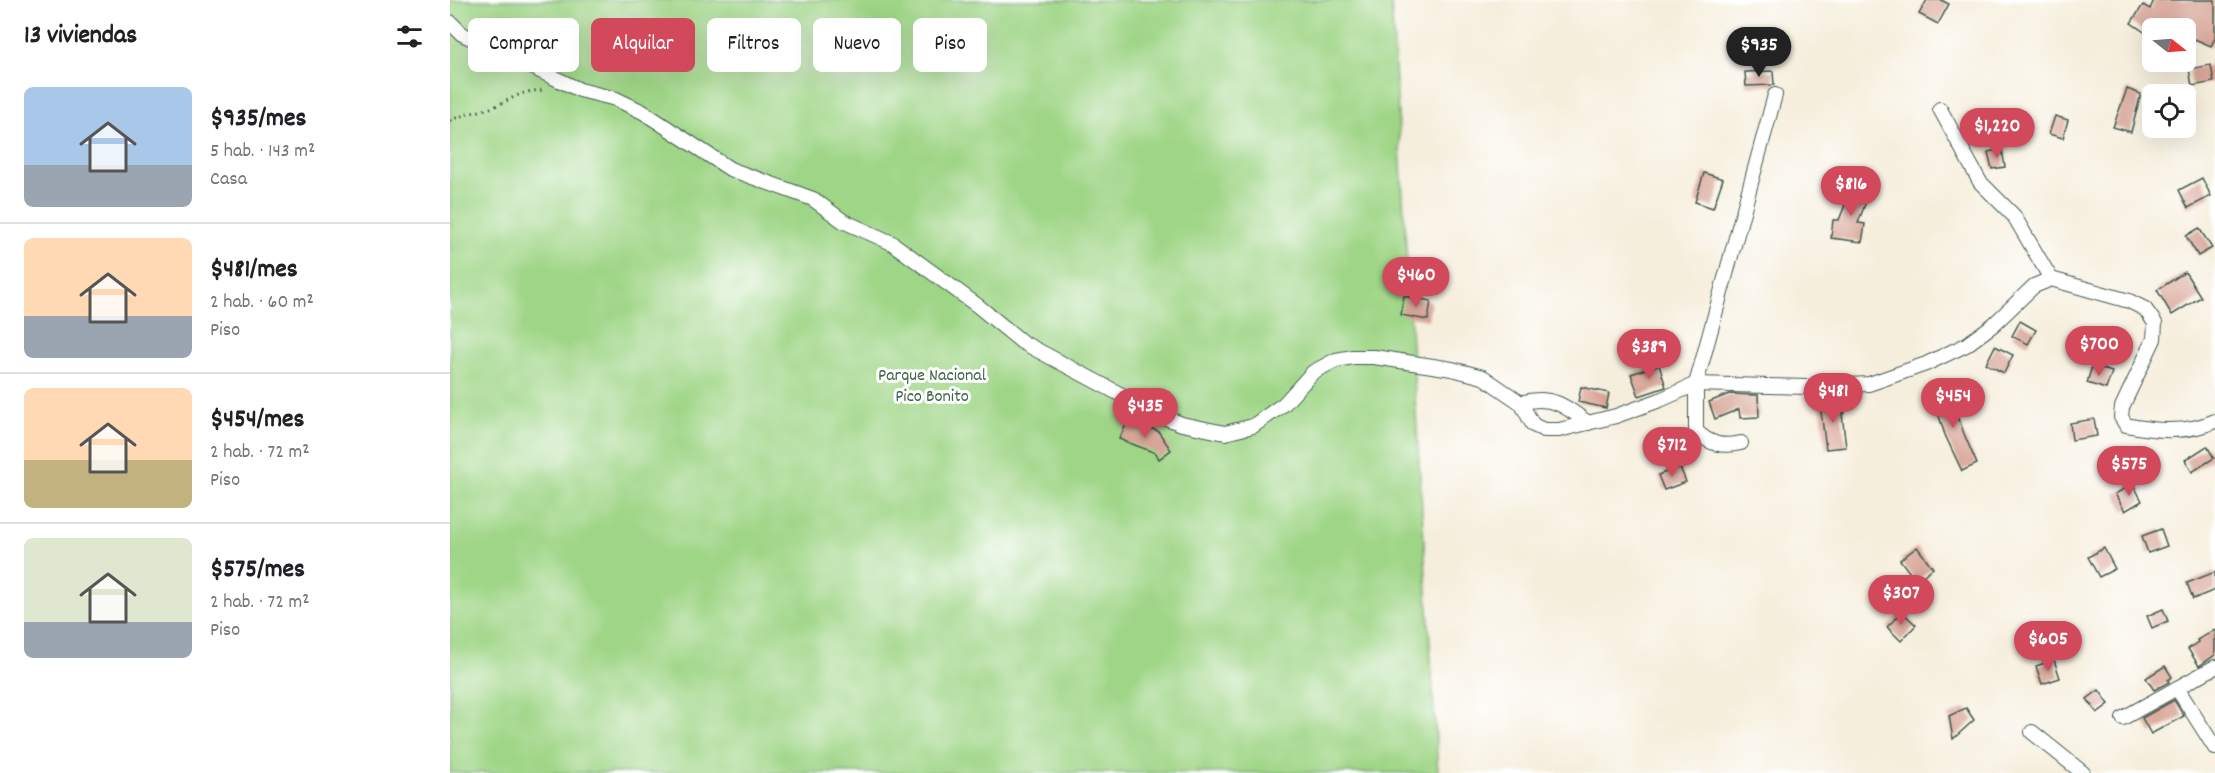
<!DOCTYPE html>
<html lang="es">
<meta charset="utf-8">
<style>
:root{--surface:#fff;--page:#f6f6f6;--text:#202124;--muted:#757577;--line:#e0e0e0;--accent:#d1495b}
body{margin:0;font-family:Dekko,sans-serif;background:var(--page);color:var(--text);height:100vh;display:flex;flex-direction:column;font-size:22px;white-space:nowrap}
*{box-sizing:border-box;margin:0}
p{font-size:20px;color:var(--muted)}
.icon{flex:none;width:33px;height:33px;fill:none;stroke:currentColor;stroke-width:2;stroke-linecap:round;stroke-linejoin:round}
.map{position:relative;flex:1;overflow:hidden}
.details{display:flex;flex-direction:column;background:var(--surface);width:450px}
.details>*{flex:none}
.hud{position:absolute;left:18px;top:18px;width:570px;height:54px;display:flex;gap:12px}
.needle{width:39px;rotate:107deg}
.buttons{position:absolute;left:1692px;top:18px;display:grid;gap:12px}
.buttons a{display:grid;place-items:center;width:54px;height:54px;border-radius:9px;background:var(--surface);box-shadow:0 6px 24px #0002;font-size:30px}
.price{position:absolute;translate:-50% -51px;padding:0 14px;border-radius:21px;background:var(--accent);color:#fff;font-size:20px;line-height:39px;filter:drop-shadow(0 2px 3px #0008)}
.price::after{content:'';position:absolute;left:50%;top:36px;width:18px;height:14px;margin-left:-9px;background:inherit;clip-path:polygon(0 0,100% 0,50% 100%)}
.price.selected{background:#222;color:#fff}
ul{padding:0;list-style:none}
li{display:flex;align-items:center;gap:18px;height:150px;padding:0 24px}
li+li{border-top:2px solid var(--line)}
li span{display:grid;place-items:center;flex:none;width:168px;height:120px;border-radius:9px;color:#555}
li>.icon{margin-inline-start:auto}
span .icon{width:72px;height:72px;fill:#fffc;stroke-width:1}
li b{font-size:26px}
h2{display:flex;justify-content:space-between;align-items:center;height:72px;padding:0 24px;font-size:26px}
.tag{padding:0 21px;border-radius:9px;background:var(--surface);box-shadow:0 6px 24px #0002;font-size:21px;line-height:54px}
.tag.selected{background:var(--accent);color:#fff}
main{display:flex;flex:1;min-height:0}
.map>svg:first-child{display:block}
.green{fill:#9fd586;stroke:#5f895d;stroke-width:1.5}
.building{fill:#d8a496}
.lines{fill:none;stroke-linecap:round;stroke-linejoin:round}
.minor-casing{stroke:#3f584d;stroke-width:16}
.path{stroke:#3f584d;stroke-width:3;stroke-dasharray:1.5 4.5;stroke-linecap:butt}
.minor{stroke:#fff;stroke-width:14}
.labels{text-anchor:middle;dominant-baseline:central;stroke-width:6;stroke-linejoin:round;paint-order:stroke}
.park-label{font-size:18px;fill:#3f6348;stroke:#fff}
</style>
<main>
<section class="details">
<h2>13 viviendas<svg class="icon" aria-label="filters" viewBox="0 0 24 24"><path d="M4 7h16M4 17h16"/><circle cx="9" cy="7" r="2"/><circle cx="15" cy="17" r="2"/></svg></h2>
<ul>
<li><span style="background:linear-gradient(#a9c7e8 65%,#9aa5b1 0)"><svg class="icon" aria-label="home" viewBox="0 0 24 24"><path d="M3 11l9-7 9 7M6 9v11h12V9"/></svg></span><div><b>$935/mes</b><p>5 hab. · 143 m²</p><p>Casa</p></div></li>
<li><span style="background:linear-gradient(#ffd9b3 65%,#9aa5b1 0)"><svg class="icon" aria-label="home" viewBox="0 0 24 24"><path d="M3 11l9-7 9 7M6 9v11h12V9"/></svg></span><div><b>$481/mes</b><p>2 hab. · 60 m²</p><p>Piso</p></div></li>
<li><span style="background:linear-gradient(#ffd9b3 60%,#c2b280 0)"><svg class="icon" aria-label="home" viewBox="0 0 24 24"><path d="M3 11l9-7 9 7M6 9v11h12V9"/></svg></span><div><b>$454/mes</b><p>2 hab. · 72 m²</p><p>Piso</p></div></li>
<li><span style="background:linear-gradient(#dfe7d0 70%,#9aa5b1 0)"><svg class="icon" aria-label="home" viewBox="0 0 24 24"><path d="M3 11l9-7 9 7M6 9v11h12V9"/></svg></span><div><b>$575/mes</b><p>2 hab. · 72 m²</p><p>Piso</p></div></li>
</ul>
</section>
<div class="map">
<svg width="1765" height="773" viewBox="0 0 1765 773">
<rect width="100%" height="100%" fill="#fff"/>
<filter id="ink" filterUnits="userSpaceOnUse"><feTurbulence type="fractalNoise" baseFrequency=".0167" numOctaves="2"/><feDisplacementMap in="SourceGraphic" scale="12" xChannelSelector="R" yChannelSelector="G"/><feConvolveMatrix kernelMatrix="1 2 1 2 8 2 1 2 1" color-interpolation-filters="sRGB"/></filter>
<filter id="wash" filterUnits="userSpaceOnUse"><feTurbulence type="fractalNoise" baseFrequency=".008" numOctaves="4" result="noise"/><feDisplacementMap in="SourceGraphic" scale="24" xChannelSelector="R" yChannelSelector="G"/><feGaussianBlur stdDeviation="1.35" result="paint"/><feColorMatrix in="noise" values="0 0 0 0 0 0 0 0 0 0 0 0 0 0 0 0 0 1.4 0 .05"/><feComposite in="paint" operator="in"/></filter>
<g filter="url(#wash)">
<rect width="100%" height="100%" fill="#f6eedc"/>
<polygon class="green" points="0,0 941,0 988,773 0,773"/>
<g id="blocks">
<g class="building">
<polygon points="1477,0 1491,0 1499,4 1488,24 1469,14"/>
<polygon points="1704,0 1765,0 1765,38 1761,46 1740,37 1743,28 1702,28 1702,37 1681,23 1693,5 1700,9"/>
<polygon points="1761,65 1764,82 1742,86 1739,69"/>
<polygon points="1323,71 1324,85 1296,86 1295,72"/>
<polygon points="1677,89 1691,94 1681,132 1663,127"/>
<polygon points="1605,116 1618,120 1613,138 1599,134"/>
<polygon points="1552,149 1555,167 1542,169 1538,152"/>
<polygon points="1254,173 1273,179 1263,208 1245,202"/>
<polygon points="1752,178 1761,196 1738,208 1729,190"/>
<polygon points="1403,185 1420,191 1408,223 1415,224 1412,242 1381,238 1383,220 1389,220"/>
<polygon points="1749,228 1762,248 1748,256 1736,236"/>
<polygon points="1735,272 1751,297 1722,315 1707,290"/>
<polygon points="954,296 981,301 978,320 951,315"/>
<polygon points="1570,321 1586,330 1578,344 1562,336"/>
<polygon points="1545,346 1563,355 1554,373 1536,364"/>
<polygon points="1209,365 1216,387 1189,396 1181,374"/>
<polygon points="1642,366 1662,372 1656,389 1637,383"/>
<polygon points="1496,386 1508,420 1509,419 1514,434 1527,464 1512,471 1495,435 1481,391"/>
<polygon points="1131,387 1159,393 1156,408 1128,402"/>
<polygon points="1279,394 1308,395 1309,417 1290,418 1289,409 1265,419 1259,402"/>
<polygon points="1391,398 1395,413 1392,414 1396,447 1376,449 1370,404"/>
<polygon points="1644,419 1647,436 1622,440 1620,423"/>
<polygon points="678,421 708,431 721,450 709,459 706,453 669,439"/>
<polygon points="1757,446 1764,458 1742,472 1735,460"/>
<polygon points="1695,447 1702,470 1686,475 1680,452"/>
<polygon points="1230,467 1236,482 1214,490 1208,475"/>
<polygon points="1683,484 1692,501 1675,511 1665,494"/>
<polygon points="1711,529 1717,546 1698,553 1692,536"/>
<polygon points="1467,547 1483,568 1466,581 1450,560"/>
<polygon points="1654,548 1665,569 1649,577 1638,557"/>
<polygon points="1765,572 1765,590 1743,599 1737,583"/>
<polygon points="1713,609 1718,621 1702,628 1697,616"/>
<polygon points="1452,612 1466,625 1451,641 1437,627"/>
<polygon points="1765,630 1765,655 1749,666 1738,649 1748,642 1747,640"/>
<polygon points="1604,660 1610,678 1592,684 1586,666"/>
<polygon points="1715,666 1722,677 1718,680 1719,682 1704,690 1696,678"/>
<polygon points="1649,690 1659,704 1647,713 1637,699"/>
<polygon points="1724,700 1734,716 1701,734 1692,718"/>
<polygon points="1516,708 1524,720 1503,739 1499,716"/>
</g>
</g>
</g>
<g filter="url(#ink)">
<use href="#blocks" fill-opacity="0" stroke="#3f584d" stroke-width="1.5"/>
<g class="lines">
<defs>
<g id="minor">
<path d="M0 22 12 34 130 90 166 99 193 112 280 169 363 199 393 221 442 243 528 306 572 342 711 416 732 424 775 433 803 426 834 404 863 372 886 360 903 357H924L1002 369 1033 377 1071 403 1083 425 1094 430H1109L1166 416 1210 400 1246 384 1357 387 1419 384 1476 364 1516 345 1543 325 1584 286 1601 279 1679 301 1695 309 1705 323 1704 339 1672 407 1671 417 1676 425C1705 431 1737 434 1765 421"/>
<polyline points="1490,109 1530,182 1564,216 1601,279"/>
<path d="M1071 403C1100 394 1116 406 1138 423"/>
<path d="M1291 443C1273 447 1260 445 1246 431V384L1325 95"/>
<polyline points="1727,688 1765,748"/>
<polyline points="1673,718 1765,667"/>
<polyline points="1582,732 1633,773"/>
</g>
</defs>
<use href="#minor" class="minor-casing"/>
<path class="path" d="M0 121C16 112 34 112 50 104 69 95 72 91 95 90"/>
<use href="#minor" class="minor"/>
</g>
</g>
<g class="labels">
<g class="park-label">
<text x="482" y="376">Parque Nacional<tspan x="482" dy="21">Pico Bonito</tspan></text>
</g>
</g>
</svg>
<div class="buttons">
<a><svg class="needle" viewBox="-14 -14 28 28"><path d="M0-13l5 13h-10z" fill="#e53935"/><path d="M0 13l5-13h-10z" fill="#757577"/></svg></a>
<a><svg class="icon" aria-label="locate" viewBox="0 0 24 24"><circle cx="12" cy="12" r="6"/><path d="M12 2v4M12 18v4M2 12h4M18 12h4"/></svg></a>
</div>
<b class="price selected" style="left:1309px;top:78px">$935</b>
<b class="price" style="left:1547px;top:159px">$1,220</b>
<b class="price" style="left:1401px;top:217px">$816</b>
<b class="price" style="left:966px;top:308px">$460</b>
<b class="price" style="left:1649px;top:377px">$700</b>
<b class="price" style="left:1199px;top:380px">$389</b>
<b class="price" style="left:1383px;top:424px">$481</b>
<b class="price" style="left:1503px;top:429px">$454</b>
<b class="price" style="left:695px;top:439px">$435</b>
<b class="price" style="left:1222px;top:478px">$712</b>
<b class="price" style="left:1679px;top:497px">$575</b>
<b class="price" style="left:1451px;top:626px">$307</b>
<b class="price" style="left:1598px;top:672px">$605</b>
<div class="hud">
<a class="tag">Comprar</a>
<a class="tag selected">Alquilar</a>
<a class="tag">Filtros</a>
<a class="tag">Nuevo</a>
<a class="tag">Piso</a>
</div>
</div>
</main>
